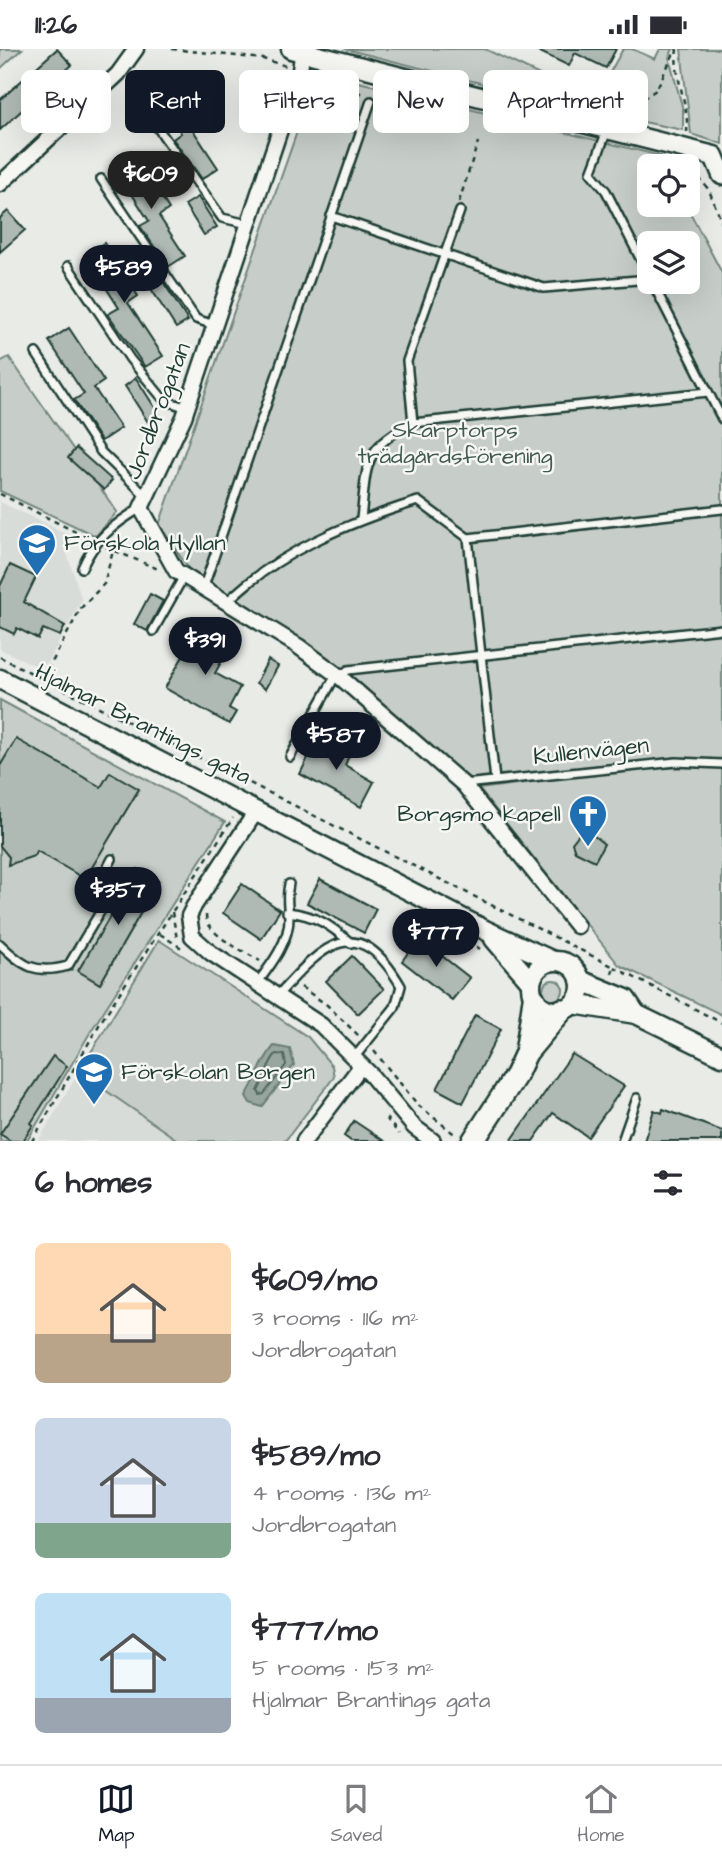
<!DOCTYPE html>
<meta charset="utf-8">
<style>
:root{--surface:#fff;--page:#f7f7f7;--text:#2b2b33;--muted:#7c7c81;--line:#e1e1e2;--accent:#111827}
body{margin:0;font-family:"Architects Daughter",sans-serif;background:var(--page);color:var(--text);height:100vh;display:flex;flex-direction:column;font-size:26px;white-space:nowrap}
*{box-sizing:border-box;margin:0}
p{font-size:23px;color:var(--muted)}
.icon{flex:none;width:38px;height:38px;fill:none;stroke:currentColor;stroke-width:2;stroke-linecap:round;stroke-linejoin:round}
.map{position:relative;height:1092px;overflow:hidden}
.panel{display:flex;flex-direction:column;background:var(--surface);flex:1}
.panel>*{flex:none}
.guide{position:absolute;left:21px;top:21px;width:681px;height:63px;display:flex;gap:14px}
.controls{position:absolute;left:637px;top:105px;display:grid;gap:14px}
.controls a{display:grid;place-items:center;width:63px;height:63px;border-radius:10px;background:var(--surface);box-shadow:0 7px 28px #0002;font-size:35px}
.price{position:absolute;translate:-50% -60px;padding:0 16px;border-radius:24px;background:var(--accent);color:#fff;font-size:23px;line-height:46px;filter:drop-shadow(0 2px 4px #0008)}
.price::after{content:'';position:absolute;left:50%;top:42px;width:21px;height:16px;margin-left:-10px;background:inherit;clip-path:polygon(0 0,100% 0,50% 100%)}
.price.selected{background:#222;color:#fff}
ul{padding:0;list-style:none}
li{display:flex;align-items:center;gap:21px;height:175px;padding:0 35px}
li span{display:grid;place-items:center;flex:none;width:196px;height:140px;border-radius:10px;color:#555}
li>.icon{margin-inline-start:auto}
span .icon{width:84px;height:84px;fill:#fffc;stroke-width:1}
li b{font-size:30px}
h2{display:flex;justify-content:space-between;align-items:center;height:84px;padding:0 35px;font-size:30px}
.tag{padding:0 24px;border-radius:10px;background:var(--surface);box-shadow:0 7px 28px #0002;font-size:24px;line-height:63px}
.tag.selected{background:var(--accent);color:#fff}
.status{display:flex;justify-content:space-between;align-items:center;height:49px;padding:0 35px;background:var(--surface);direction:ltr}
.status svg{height:19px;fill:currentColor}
.tabs{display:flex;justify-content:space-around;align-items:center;height:98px;border-top:2px solid var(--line);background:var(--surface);font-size:19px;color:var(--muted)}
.tabs a{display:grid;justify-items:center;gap:4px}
.tabs .selected{color:var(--accent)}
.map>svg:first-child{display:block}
.built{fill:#d8dcd8}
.green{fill:#c7cec9;stroke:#73867e;stroke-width:2;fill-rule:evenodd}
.water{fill:#99a6a0;stroke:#687c75;stroke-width:2}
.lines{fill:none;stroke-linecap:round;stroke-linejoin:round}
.shore{stroke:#50675f;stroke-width:2}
.building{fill:#b0bab5;stroke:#1f3d34;stroke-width:2}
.service-casing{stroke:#1f3d34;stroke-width:12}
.minor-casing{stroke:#1f3d34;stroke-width:19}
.tertiary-casing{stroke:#1f3d34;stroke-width:23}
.secondary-casing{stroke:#1f3d34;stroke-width:26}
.path{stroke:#1f3d34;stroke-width:2.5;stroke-dasharray:5 5;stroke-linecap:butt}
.service{stroke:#f6f6f2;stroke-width:7}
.minor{stroke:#f6f6f2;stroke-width:14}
.tertiary{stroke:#f6f6f2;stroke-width:18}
.secondary{stroke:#f6f6f2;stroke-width:21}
.labels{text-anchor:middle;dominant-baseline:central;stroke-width:5;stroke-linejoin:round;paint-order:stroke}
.street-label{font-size:23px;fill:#1f3d34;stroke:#f6f6f2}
.park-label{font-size:23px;fill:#415a52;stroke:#f6f6f2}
.poi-label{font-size:23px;fill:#1f3d34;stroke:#f6f6f2;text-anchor:start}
</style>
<div class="status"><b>11:26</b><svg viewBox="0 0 49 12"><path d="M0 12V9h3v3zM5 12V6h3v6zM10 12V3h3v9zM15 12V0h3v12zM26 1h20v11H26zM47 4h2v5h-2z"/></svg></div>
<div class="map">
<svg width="722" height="1092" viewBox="0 0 722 1092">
<rect width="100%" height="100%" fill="#e9ebe7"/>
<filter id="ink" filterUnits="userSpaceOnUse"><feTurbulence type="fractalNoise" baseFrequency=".0143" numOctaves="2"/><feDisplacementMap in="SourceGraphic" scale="14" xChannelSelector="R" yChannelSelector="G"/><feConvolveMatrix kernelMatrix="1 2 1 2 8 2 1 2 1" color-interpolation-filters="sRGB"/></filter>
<g filter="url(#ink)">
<g class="built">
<polygon points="0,453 74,488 67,505 82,551 48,613 38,618 0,600"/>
<polygon points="79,1023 179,1092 38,1092"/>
</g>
<g class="green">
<polygon points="0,0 22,0 0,20"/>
<polygon points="345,0 485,0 594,52 623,0 632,0 655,10 660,0 673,0 669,8 683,61 683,81 604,65"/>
<polygon points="681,0 722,0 722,95 691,85"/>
<path d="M318 23 661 107 666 117H649V156H686L722 224V713L675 711 466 730 343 622 189 520 159 476ZM649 194H688V233H649Z"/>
<polygon points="9,308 117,463 96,487 0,442 0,313"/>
<polygon points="0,651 225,773 91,982 27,1092 0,1092"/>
<polygon points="722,717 722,966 619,916 479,740 629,720"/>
<polygon points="159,891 308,988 332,1017 334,1028 285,1092 179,1092 79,1023"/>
<circle cx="553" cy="941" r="10"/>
</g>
<path class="water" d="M274 997 290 1000 294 1016 262 1058 250 1054 246 1047C257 1030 261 1012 274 997Z"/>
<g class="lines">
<path class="shore" d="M276 1005 284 1006 286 1016 264 1045 260 1046 258 1042C265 1030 267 1015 276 1005Z"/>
</g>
<g class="building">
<polygon points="57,0 72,16 0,81 0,51"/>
<polygon points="534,0 616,0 606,19 575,4 569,17"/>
<polygon points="177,31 202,71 191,78 218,119 202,130 173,90 181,84 156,45"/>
<polygon points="136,108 169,160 159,167 185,207 168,218 140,177 149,172 116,120"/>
<polygon points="198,148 217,178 204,186 185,156"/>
<polygon points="8,162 25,181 0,203 0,169"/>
<polygon points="104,194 138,247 128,254 163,307 145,318 108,265 119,259 85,206"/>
<polygon points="162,231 188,272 176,279 150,238"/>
<polygon points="69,279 104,332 94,339 121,379 101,392 74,351 84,345 49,292"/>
<polygon points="136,329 159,365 148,373 125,337"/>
<polygon points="76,399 112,431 104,441 68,409"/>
<polygon points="10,516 36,528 24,553 65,577 60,587 43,580 38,590 17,579 14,585 0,578 0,537"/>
<polygon points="150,545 163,552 147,582 134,575"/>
<polygon points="201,575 217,585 214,591 229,599 215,624 240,638 229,659 236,663 229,675 165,639"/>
<polygon points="268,611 278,617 265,640 256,634"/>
<polygon points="319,686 351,702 345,716 374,733 361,758 300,725"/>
<polygon points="16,690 101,738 110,723 139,740 85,830 37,802 34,807 8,816 9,808 0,797 0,717"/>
<polygon points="588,782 604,795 595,812 575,802 572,794 579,785"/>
<polygon points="138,820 159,832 100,935 78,922"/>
<polygon points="320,830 376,860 364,884 307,854"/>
<polygon points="242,835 280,861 261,890 223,864"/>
<polygon points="419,889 470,929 452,951 402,912"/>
<polygon points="352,907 384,940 358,965 326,932"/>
<polygon points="475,966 501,980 463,1054 437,1040"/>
<polygon points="572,1005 624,1037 588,1088 553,1064 533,1092 511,1092"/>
<polygon points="53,1007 67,1017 31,1074 33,1076 23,1092 11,1092 0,1085"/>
<polygon points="663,1060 722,1082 722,1092 644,1092 654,1061 662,1064"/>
<polygon points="354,1072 384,1092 351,1092 344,1087"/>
</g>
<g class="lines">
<defs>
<g id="service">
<polyline points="142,57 222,169 248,175"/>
<polyline points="608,79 591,124 606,142 649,227"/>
<polyline points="101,130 196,270 214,276"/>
<polyline points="331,167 544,239 649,230"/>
<polyline points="68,217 130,310 164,351 187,359"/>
<polyline points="652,233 722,370"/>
<polyline points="36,304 101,403 148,449"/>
<polyline points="413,374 708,343"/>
<path d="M361 470C367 419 361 398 413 374L407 312 460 162"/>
<path d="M82 519C94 491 115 474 141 459"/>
<polyline points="203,540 371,52"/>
<path d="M226 554C277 503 350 473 418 452L468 489"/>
<polyline points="153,582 184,527"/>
<polyline points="340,628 348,621 722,580"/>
<polyline points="290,708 336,626"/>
<polyline points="495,731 468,489 722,460"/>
<polyline points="464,735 676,713 722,715"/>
<path d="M287 863C316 866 330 876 351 894"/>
<path d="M0 895C23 917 35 926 68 917L106 853 103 827 112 810"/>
<path d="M258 933C271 916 290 891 289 868 288 856 286 848 289 835"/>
<path d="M278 946C323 896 357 861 401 937L395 958 354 1009"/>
<polyline points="622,1092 637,1049"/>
</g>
<g id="minor">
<polyline points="303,0 300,21 184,368 141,459 176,522 298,597 340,628 464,736 577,877"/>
<polyline points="0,135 118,25 136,0"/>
<polyline points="257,761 194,857 189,867 192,887 211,904 321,976 370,1025 414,1078 433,1092"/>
<polyline points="304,1092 361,1017"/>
</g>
<g id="tertiary">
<polyline points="291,0 714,107 722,126"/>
<polyline points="0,630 487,882 553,912"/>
<polyline points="494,890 531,933"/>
<circle cx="556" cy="937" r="25"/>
<polyline points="580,931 626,950 636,965"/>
<polyline points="573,955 636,965 722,1007"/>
</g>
<g id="secondary">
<polyline points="526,1004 562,961"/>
<polyline points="473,1092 516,1026 526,1004 534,950"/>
</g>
</defs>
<use href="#service" class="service-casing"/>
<use href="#minor" class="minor-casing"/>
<use href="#tertiary" class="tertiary-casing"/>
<use href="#secondary" class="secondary-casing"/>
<g class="path">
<polyline points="172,0 263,10 286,17"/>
<path d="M677 0C673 27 689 54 687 83"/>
<polyline points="341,30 364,47"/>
<polyline points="618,66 656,41 676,0"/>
<polyline points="692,120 709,141 722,174"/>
<polyline points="459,153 478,93"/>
<polyline points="0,445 88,489"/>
<polyline points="106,498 158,520"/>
<polyline points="0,608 614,918 611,927"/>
<polyline points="43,630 81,559 104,535 113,502 109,495"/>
<polyline points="172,863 177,890"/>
<path d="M206 866C206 886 244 902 260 912"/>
<polyline points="160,885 183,900"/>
<polyline points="468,892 480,900"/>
<polyline points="614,918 722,974"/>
<polyline points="301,938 327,956 360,988"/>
<polyline points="374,1002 418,1056 457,1087"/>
<polyline points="386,1069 399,1085"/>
<polyline points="32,1092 102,971 233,769"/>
</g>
<use href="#service" class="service"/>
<use href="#minor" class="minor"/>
<use href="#tertiary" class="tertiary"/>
<use href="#secondary" class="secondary"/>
</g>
</g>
<defs>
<symbol id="school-pin" viewBox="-11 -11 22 30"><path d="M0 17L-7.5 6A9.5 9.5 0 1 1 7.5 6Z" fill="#1f6fb2" stroke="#f6f6f2"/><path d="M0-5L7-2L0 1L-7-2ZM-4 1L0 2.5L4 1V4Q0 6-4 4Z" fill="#fff"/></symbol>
<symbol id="church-pin" viewBox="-11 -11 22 30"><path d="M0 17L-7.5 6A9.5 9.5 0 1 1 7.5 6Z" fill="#1f6fb2" stroke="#f6f6f2"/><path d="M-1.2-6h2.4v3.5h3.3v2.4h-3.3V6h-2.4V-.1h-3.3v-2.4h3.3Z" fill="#fff"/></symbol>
</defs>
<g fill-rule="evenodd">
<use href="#school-pin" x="15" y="472" width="44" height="60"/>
<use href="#church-pin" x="566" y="743" width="44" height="60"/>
<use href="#school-pin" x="72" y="1001" width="44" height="60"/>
</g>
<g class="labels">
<g class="street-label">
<text transform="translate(158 362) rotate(-69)">Jordbrogatan</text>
<text transform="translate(143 675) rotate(27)">Hjalmar Brantings gata</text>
<text transform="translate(591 702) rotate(-6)">Kullenvägen</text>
</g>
<g class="park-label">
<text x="455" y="381">Skarptorps<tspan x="455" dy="26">trädgårdsförening</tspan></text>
</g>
<g class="poi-label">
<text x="64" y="494">Förskola Hyllan</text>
<text x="561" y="765" text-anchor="end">Borgsmo kapell</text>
<text x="121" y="1023">Förskolan Borgen</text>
</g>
</g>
</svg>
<div class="controls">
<a><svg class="icon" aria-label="locate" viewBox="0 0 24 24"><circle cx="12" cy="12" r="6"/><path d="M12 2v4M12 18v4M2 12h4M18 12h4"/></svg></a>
<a><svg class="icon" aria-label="layers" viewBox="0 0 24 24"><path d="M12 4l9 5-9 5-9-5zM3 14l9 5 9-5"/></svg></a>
</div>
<b class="price selected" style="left:151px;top:162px">$609</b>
<b class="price" style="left:124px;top:256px">$589</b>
<b class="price" style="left:205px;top:628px">$391</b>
<b class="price" style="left:336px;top:723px">$587</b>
<b class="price" style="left:118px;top:878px">$357</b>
<b class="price" style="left:436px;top:920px">$777</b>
<div class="guide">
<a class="tag">Buy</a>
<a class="tag selected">Rent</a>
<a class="tag">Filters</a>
<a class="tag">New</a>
<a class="tag">Apartment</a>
</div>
</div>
<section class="panel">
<h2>6 homes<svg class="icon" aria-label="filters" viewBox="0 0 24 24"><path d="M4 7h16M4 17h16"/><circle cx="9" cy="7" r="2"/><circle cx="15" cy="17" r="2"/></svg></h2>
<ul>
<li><span style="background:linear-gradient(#ffd9b3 65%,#b9a48a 0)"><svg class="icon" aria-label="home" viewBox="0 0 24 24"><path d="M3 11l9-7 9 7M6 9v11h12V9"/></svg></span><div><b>$609/mo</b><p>3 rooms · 116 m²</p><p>Jordbrogatan</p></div></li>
<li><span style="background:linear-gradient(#c9d6e8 75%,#7fa58c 0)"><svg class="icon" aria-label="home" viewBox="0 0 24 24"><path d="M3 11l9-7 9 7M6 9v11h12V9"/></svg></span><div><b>$589/mo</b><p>4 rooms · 136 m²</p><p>Jordbrogatan</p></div></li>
<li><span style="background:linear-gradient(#bfe0f5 75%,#9aa5b1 0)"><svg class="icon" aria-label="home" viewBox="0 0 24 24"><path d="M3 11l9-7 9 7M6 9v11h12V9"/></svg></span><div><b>$777/mo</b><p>5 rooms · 153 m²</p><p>Hjalmar Brantings gata</p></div></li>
</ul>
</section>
<nav class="tabs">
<a class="selected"><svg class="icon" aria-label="map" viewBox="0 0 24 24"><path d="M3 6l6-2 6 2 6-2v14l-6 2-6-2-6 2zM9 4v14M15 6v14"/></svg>Map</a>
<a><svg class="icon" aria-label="saved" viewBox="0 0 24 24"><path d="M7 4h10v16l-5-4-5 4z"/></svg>Saved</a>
<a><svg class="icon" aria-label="home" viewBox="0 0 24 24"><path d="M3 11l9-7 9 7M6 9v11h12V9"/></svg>Home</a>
</nav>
